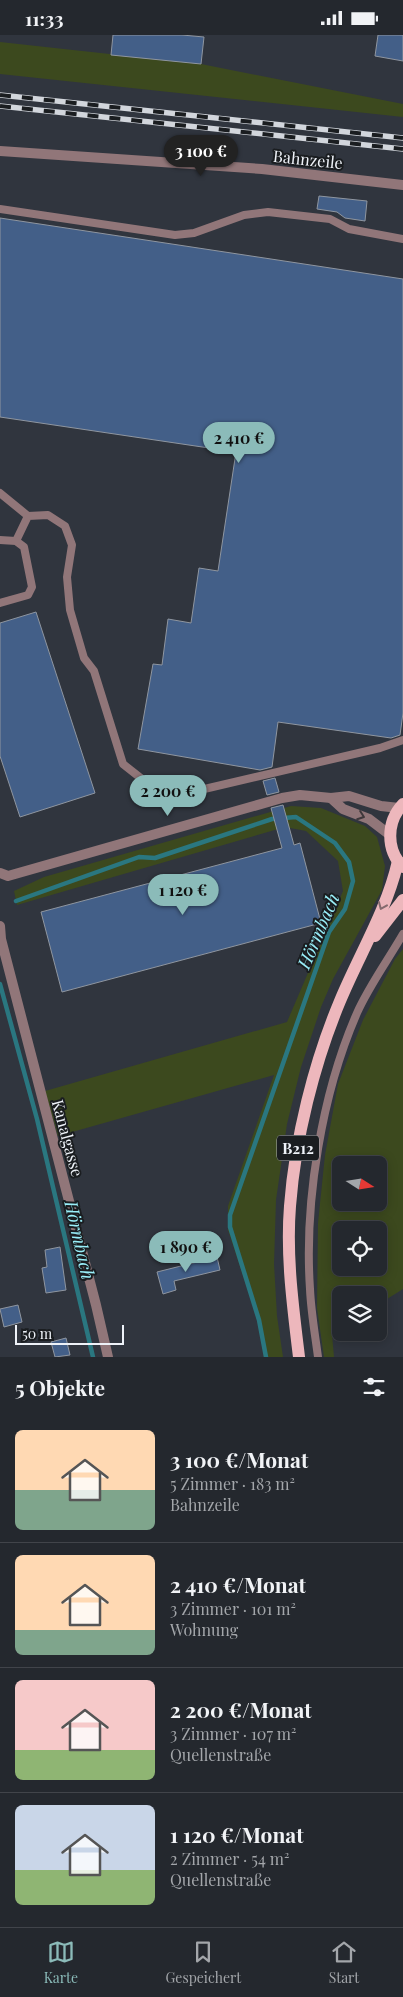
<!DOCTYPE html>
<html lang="de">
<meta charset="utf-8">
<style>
:root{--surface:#24282e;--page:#2c3036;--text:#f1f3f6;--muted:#a3a6aa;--line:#41444a;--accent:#8bbbb9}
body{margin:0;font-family:"Playfair Display",serif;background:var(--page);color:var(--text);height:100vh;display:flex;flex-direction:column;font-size:19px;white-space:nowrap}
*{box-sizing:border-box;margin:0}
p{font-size:16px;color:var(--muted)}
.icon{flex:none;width:28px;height:28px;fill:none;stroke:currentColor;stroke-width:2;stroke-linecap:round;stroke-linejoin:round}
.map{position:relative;height:1322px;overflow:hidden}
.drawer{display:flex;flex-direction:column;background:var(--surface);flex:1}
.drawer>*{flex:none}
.needle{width:32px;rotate:102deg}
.tools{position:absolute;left:332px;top:1121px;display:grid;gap:10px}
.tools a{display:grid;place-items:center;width:55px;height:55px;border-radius:8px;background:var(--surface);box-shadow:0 2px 12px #0003,0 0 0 1px var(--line);font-size:25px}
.scale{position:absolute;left:15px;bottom:12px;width:109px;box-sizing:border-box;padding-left:5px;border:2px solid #eef2f8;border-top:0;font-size:14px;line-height:18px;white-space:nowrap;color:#eef2f8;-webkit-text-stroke:4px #1a1d20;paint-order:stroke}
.price{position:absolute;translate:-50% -42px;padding:0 11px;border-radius:18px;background:var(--accent);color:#111;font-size:16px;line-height:32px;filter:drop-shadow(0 1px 2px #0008)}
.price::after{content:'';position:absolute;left:50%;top:30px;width:15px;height:11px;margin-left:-8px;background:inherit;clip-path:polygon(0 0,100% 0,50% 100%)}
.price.on{background:#222;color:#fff}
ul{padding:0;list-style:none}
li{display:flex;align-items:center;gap:15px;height:125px;padding:0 15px}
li+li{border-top:1px solid var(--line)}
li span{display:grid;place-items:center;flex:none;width:140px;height:100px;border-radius:8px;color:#555}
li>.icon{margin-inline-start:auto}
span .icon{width:60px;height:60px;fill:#fffc;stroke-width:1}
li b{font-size:21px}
h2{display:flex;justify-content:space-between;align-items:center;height:60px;padding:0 15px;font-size:21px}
.status{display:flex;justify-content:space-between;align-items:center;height:35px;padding:0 25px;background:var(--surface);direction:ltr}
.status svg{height:14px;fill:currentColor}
.dock{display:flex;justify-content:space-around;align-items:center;height:70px;border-top:1px solid var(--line);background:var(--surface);font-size:14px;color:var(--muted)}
.dock a{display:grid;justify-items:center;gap:2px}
.dock .on{color:var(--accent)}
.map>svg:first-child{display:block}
.green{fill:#3c491e;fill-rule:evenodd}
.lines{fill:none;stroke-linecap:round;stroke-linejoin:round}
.stream{stroke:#2a7780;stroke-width:4.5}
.building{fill:#435f88;stroke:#8f96a0}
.service{stroke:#917679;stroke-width:8}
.minor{stroke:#917679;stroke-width:10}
.primary{stroke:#edb7bc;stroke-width:12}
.rail-casing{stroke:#d2d6dc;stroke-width:5.5}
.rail{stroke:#1a1d20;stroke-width:4;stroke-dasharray:11;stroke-linecap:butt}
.oneway{stroke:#3e383b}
.oneway2{stroke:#846a6e}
.labels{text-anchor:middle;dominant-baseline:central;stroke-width:4;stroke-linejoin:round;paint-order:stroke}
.shield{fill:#1a1d20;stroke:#aeb2b7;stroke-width:1}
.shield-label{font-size:15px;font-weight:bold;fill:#eef2f8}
.street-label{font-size:16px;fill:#eef2f8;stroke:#1a1d20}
.water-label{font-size:18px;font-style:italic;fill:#99eff9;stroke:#1a1d20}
</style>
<div class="status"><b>11:33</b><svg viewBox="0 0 49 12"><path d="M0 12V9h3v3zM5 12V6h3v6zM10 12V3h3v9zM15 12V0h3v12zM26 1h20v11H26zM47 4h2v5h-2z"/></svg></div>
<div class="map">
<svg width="403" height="1322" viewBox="0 0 403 1322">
<rect width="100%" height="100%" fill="#30353e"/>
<g class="green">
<polygon points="0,7 201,29 403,69 403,82 0,39"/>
<polygon points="291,771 321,773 365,791 377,802 385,831 382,855 333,944 321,972 301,1032 287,1089 276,1165 274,1229 277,1281 283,1322 264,1322 258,1286 228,1195 228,1171 274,1040 58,1101 45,1056 287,987 343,856 338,826 306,796 285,792 17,870 14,856 44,842"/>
<path d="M403 914V1254L379 1269V1260H341V1294L332 1299 334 1322H324L317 1273 318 1188 325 1120 338 1049 363 985 395 924ZM341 1130H379V1168H341ZM341 1195H379V1232H341Z"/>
</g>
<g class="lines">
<g class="stream">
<polyline points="16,866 139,822 155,823 272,784 296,782 335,808 349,827 353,846 345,874 329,897 230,1180 230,1192 259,1285 266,1322"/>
<polyline points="0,949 37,1084 93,1322"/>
</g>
</g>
<g class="building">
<polygon points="113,0 182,0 204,2 201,29 111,20"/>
<polygon points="378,0 403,0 403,26 375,21"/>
<polygon points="319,161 367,166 365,186 345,183 337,177 317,174"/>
<polygon points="0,183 403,244 403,678 400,700 391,703 278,687 272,732 260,735 138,714 153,629 162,630 168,584 191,588 199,533 218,536 236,417 0,382"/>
<polygon points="36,577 95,758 20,782 0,721 0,588"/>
<polygon points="275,743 279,757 267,760 263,746"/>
<polygon points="283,770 294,810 300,808 321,888 62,957 41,877 282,813 271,773"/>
<polygon points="60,1212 66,1255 46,1258 42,1233 47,1232 45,1215"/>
<polygon points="217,1222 220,1235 174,1246 176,1255 163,1259 157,1237"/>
<polygon points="18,1270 22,1287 4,1292 0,1274"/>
<polygon points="66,1303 70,1320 55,1322 51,1307"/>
</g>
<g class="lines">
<g class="service">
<polyline points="0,174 175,200 194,198 244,180 268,177 330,184 349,194 403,204"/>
<polyline points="0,458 28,481"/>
<polyline points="0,505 16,506 24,512 32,552 28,560 0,568"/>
<polyline points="16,506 28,481 48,480 65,491 72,510 67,542 70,575 84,623 94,636 123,729 166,763 380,713 403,705"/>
<path d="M318 1322C315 1299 311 1277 310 1254 304 1166 322 1058 357 978 369 951 388 925 403 899"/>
</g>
<g class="minor">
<polyline points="0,116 262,134 403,150"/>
<polyline points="331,763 343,774 369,784 390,800"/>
<polyline points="0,838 8,841 282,763 300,760 331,763 349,761 381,771 399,773"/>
<polyline points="0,891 1,904 96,1270 108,1322"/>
</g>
<g class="primary">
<path d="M403 769C386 787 386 815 403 832"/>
<polyline points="375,901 403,865"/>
<path d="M299 1322C293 1272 286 1221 290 1171 295 1104 314 1028 340 966 359 920 387 875 398 826"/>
</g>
<defs>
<g id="rail">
<polyline points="0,60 403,103"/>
<polyline points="0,71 403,114"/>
</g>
</defs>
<use href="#rail" class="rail-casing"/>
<use href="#rail" class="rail"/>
</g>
<defs><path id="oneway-chevron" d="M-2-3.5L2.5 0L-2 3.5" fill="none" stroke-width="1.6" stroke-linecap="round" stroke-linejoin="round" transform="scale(1.25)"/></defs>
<use class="oneway" href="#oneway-chevron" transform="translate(361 781) rotate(20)"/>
<use class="oneway2" href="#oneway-chevron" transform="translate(382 871) rotate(113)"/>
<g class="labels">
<rect class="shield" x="277" y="1100.5" width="42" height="25" rx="4"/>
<g class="shield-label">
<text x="298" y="1113">B212</text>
</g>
<g class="street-label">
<text transform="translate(308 124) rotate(6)">Bahnzeile</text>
<text transform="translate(68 1103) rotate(75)">Kanalgasse</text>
</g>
<g class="water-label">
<text transform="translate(318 896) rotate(-67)">Hörmbach</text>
<text transform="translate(80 1205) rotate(77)">Hörmbach</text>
</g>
</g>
</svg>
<div class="tools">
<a><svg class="needle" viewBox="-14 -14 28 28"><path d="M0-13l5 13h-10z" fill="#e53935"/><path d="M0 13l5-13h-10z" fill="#a3a6aa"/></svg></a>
<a><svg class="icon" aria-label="locate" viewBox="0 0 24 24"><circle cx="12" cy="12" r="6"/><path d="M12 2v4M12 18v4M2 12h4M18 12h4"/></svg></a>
<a><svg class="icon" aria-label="layers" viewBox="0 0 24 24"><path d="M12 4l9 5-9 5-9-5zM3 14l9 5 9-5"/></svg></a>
</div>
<div class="scale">50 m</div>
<b class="price on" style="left:201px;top:142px">3 100 €</b>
<b class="price" style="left:239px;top:429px">2 410 €</b>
<b class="price" style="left:168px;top:782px">2 200 €</b>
<b class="price" style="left:183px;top:881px">1 120 €</b>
<b class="price" style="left:186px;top:1238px">1 890 €</b>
</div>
<section class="drawer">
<h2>5 Objekte<svg class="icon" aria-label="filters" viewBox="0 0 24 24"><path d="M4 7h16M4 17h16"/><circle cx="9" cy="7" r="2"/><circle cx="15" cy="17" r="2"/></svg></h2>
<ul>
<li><span style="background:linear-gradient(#ffd9b3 60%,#7fa58c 0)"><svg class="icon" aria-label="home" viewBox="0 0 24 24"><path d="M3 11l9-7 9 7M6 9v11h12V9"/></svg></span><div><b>3 100 €/Monat</b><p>5 Zimmer · 183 m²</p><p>Bahnzeile</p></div></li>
<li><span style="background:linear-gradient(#ffd9b3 75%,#7fa58c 0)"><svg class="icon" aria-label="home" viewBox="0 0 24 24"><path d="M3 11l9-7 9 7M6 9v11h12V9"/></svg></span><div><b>2 410 €/Monat</b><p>3 Zimmer · 101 m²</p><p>Wohnung</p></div></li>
<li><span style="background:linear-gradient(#f6c9c9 70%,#8fb573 0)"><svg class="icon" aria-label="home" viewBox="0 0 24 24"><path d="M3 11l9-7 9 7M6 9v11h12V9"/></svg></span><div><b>2 200 €/Monat</b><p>3 Zimmer · 107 m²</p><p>Quellenstraße</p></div></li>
<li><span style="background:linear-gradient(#c9d6e8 65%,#8fb573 0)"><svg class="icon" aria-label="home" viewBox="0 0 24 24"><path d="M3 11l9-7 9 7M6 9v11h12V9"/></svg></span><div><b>1 120 €/Monat</b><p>2 Zimmer · 54 m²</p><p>Quellenstraße</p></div></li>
</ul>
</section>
<nav class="dock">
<a class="on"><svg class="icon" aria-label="map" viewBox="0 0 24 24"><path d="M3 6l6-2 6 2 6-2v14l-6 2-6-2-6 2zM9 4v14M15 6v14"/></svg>Karte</a>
<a><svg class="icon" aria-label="saved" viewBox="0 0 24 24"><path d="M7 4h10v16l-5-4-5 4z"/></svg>Gespeichert</a>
<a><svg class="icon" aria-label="home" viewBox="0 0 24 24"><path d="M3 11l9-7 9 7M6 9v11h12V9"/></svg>Start</a>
</nav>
